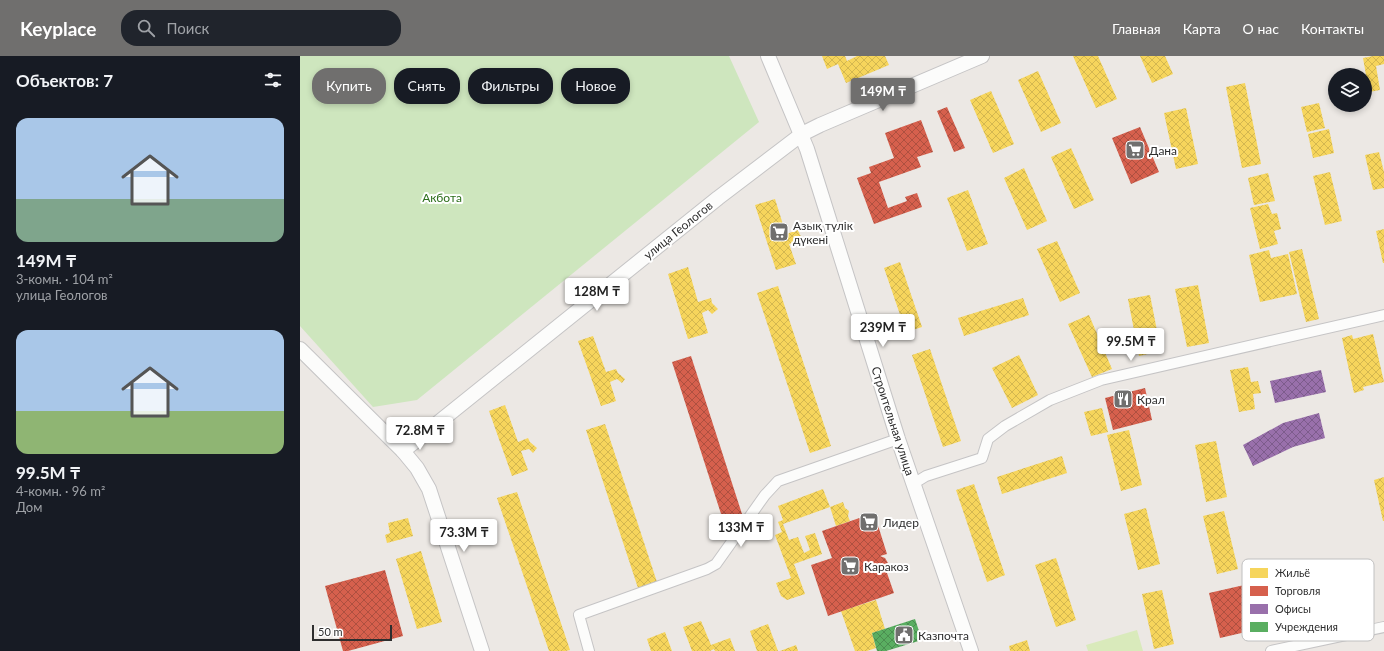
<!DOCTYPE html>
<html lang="ru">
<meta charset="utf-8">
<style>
:root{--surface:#171b24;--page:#20242c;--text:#f1f3f6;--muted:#9ea1a6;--accent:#706f6e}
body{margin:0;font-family:Lato,sans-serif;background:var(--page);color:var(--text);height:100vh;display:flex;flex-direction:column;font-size:15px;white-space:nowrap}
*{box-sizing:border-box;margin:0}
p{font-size:13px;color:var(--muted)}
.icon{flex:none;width:22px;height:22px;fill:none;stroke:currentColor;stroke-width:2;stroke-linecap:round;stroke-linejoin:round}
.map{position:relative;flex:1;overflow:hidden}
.drawer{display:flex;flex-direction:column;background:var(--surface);width:300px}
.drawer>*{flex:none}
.top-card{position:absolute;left:12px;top:12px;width:380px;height:36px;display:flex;gap:8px}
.tools{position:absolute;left:1028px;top:12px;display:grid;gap:8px}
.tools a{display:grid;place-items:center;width:44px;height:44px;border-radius:50%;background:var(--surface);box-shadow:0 2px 6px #0003;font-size:20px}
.scale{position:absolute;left:12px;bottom:10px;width:80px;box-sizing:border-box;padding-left:4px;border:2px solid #2e2e2e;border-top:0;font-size:11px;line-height:14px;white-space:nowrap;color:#2e2e2e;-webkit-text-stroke:3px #fff;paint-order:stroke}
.price{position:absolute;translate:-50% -34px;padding:0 9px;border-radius:4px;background:#fff;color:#222;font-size:13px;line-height:26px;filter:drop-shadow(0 1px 2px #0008)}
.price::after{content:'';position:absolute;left:50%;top:24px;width:12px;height:9px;margin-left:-6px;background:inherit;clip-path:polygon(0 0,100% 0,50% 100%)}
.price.selected{background:var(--accent);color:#fff}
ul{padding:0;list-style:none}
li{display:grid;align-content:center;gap:8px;height:212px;padding:0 16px}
li span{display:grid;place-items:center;height:124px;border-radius:12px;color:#555}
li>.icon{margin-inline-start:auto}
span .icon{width:72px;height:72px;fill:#fffc;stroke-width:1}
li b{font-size:17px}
h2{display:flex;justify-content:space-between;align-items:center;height:48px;padding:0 16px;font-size:17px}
.chip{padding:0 14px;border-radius:16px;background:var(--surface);box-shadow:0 2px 6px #0003;font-size:14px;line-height:36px}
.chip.selected{background:var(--accent);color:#fff}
header{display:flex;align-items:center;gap:24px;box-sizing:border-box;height:56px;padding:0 20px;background:var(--accent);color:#fff}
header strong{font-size:19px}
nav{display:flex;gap:22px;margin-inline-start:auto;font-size:14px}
.search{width:280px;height:36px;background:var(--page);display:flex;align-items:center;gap:10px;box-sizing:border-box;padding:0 14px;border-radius:16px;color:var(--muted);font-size:15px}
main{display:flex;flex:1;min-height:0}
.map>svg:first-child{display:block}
.park{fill:#cee6be}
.pitch{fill:#d9eabb}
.homes{fill:url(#homes-cross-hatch)}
.shops{fill:url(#shops-cross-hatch)}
.offices{fill:url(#offices-cross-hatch)}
.public{fill:url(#public-cross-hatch)}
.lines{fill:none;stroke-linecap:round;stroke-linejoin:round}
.street-casing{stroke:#c5c4c5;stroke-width:12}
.secondary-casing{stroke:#c5c4c5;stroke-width:16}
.street{stroke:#fcfcfb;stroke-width:10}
.secondary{stroke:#fcfcfb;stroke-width:14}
.labels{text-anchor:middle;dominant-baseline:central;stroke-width:4;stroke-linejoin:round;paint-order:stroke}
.poi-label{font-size:12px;fill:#2e2e2e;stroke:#fff;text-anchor:start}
.park-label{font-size:12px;fill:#2c6e1b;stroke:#fff}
.street-label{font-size:12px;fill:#2e2e2e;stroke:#fff}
.key{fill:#fff;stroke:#c0c0c0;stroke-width:1}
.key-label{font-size:11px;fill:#2e2e2e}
</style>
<header>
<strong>Keyplace</strong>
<div class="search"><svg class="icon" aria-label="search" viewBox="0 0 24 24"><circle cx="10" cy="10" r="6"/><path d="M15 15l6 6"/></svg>Поиск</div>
<nav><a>Главная</a><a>Карта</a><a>О нас</a><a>Контакты</a></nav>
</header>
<main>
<section class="drawer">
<h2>Объектов: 7<svg class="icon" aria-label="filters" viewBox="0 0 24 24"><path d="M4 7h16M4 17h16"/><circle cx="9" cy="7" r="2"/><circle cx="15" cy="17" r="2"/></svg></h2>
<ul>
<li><span style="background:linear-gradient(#a9c7e8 65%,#7fa58c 0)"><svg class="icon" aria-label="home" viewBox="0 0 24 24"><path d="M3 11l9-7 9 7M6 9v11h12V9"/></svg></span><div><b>149M ₸</b><p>3-комн. · 104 m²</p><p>улица Геологов</p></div></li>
<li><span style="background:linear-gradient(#a9c7e8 65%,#8fb573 0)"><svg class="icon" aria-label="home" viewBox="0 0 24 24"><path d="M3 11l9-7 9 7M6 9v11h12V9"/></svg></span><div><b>99.5M ₸</b><p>4-комн. · 96 m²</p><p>Дом</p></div></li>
</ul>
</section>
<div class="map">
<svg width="1084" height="595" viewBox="0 0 1084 595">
<defs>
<pattern id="homes-cross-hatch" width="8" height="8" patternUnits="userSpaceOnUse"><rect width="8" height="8" fill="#f6d55c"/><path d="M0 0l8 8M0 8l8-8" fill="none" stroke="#d3b750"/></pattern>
<pattern id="shops-cross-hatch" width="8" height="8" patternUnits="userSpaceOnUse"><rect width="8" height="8" fill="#d6604d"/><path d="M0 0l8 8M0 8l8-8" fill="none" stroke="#ae5040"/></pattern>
<pattern id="offices-cross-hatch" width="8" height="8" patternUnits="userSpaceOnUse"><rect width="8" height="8" fill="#9970ab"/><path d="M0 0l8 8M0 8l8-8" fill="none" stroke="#7d5c8c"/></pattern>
<pattern id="public-cross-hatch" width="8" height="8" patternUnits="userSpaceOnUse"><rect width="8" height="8" fill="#5aae61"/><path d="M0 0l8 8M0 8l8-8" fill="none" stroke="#4b8e50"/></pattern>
</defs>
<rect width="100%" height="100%" fill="#ece8e4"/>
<polygon class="park" points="0,0 429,0 459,66 117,344 73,351 0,270"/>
<polygon class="pitch" points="837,574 843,595 788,595 786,589"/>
<g class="homes">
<polygon points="522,0 545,0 547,5 557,0 585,0 589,9 546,27 538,8 527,13"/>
<polygon points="773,0 798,0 817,43 796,52"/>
<polygon points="840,0 865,0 873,18 852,27"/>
<polygon points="1073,0 1084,0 1084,8 1076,10 1080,34 1069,36 1063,2"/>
<polygon points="738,15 761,67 741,76 718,24"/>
<polygon points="945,27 961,108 942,112 926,31"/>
<polygon points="691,35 714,88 693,97 670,44"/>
<polygon points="1019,47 1025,72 1007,76 1001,51"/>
<polygon points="886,52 898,108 876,113 864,57"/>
<polygon points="1029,73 1034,97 1013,102 1008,78"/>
<polygon points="771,92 794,144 774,153 751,101"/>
<polygon points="1079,96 1084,116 1084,132 1073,134 1065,99"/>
<polygon points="724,112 747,165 727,174 704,122"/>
<polygon points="1030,116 1042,165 1025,169 1013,120"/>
<polygon points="968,117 975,145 954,149 948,122"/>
<polygon points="668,134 688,188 667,195 647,142"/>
<polygon points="475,143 486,178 498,174 500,179 506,185 500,190 496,186 489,188 496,208 476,214 455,149"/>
<polygon points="968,148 972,158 977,157 981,173 974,175 978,188 960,193 950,152"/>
<polygon points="1084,173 1084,207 1083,207 1076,175"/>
<polygon points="757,185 780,237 760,246 737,193"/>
<polygon points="1002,193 1019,263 1006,266 989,196"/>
<polygon points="969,194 971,202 988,198 997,238 960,246 949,199"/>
<polygon points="600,206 622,271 606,276 584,212"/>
<polygon points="388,211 398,246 411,242 412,247 418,253 412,258 408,254 402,257 408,277 388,283 368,218"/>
<polygon points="898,229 909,287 887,291 875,233"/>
<polygon points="478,230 531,390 510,397 457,237"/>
<polygon points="850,239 861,295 839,300 828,243"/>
<polygon points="723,242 729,259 664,280 658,262"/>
<polygon points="789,259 812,313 792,321 768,268"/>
<polygon points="1073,278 1084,326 1063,331 1064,334 1054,337 1042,282 1052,279 1053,283"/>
<polygon points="293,280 306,316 316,313 318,317 325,323 322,327 317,323 310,326 316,345 301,350 278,285"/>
<polygon points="630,293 661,385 643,391 612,299"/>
<polygon points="719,299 738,339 712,352 692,312"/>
<polygon points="948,311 951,326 958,325 961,337 953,338 955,353 939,356 930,314"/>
<polygon points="205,349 218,386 228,382 230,386 237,392 233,397 229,393 221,395 228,414 212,420 189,355"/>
<polygon points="802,352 808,376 791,380 784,356"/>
<polygon points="305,368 357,526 338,532 286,374"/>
<polygon points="829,374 842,429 821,435 807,379"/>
<polygon points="916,385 927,441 906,446 895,389"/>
<polygon points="762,400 767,417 702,438 697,421"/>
<polygon points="1084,421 1084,465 1083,465 1074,424"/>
<polygon points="674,428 705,519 687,526 656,434"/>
<polygon points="523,433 530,451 543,446 545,452 549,455 548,460 550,465 536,470 530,451 483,468 489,484 498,481 504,497 510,494 505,480 515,477 522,498 494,508 505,538 487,544 481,540 476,527 491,522 475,479 482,476 478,466 483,464 478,450"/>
<polygon points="217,436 270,594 266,595 249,595 197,442"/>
<polygon points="846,452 860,508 838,514 824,458"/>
<polygon points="924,455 938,513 917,518 903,460"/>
<polygon points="108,462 113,480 87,487 85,479 90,477 88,467"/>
<polygon points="121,495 142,566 117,573 96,503"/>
<polygon points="756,502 776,564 756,571 735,509"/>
<polygon points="862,534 874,588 854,593 842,538"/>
<polygon points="576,544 585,573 572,577 576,592 567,595 555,595 541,555"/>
<polygon points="401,565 411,589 430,582 435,595 415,595 414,593 410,595 392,595 383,571"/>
<polygon points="468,568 478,595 457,595 450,575"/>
<polygon points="365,576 372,595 351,595 347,583"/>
<polygon points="727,584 730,595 710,595 709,590"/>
<polygon points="496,589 498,595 480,595"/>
</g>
<g class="shops">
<polygon points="647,51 665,92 654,96 637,55"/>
<polygon points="621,64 633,96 617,101 621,111 579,126 588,152 607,145 605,141 617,137 622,151 574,168 557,122 571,117 569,111 594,102 585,77"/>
<polygon points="840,71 859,116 831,128 812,82"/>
<polygon points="391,300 442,458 423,464 372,306"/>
<polygon points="845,332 852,364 813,374 805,342"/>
<polygon points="568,459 576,463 587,498 580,500 585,502 588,507 589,510 587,517 594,537 528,560 511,509 532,502 522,475"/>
<polygon points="85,514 103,580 48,595 43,595 25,530"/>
<polygon points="953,527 963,572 920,582 909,537"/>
</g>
<g class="offices">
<polygon points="1021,314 1026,336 975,347 970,325"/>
<polygon points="1019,357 1025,382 993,391 953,410 943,389 983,367"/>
</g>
<polygon class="public" points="615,563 622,584 586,595 577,595 572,577"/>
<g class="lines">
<defs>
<g id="street">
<polyline points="613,428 626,420 682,402 688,383 705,370 750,344 801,324 1084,259"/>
<polyline points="289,595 279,559 407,513 416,508 465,439 478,425 598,383"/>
<polyline points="971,595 1084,571"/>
</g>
<g id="secondary">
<polyline points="468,0 507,93 598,383 671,595"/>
<polyline points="0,293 103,395 117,412 129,433 182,595"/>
<polyline points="103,395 418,142 502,78 520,69 682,0"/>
</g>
</defs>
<use href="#street" class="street-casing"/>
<use href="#secondary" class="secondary-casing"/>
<use href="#street" class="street"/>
<use href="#secondary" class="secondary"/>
</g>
<defs>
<symbol id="supermarket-square" viewBox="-11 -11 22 22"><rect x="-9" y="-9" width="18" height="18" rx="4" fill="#706f6e" stroke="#fff"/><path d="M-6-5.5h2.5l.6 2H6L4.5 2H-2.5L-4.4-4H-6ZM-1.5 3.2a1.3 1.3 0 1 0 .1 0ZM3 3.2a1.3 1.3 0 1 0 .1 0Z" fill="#fff"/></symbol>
<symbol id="restaurant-square" viewBox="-11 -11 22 22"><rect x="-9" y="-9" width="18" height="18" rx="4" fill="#706f6e" stroke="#fff"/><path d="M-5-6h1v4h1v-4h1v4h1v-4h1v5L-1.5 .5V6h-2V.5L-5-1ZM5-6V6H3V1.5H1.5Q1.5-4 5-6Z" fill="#fff"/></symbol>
<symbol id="civic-square" viewBox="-11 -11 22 22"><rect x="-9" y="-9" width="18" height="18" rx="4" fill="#706f6e" stroke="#fff"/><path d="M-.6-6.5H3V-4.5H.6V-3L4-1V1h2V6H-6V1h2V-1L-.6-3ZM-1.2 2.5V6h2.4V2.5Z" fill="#fff"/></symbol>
</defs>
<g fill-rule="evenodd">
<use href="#supermarket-square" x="824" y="83" width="22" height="22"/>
<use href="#supermarket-square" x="468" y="165" width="22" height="22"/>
<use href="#restaurant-square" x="812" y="332" width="22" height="22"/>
<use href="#supermarket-square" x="558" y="455" width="22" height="22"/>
<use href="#supermarket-square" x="539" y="499" width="22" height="22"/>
<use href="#civic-square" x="593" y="568" width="22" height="22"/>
</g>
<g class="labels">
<g class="poi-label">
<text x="849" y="94">Дана</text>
<text x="493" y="169">Азық түлік<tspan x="493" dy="14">дүкені</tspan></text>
<text x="837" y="343">Крал</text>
<text x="583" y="466">Лидер</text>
<text x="564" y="510">Каракоз</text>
<text x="618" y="579">Казпочта</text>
</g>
<g class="park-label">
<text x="142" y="141">Акбота</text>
</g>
<g class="street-label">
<text transform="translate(378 174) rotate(-39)">улица Геологов</text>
<text transform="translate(593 365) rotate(72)">Строительная улица</text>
</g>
</g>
<rect x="942" y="503" width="132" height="82" rx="6" class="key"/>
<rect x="950" y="512" width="18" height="10" fill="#f6d55c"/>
<rect x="950" y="530" width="18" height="10" fill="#d6604d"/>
<rect x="950" y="548" width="18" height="10" fill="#9970ab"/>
<rect x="950" y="566" width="18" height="10" fill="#5aae61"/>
<g class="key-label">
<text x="975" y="521">Жильё</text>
<text x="975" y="539">Торговля</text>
<text x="975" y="557">Офисы</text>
<text x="975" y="575">Учреждения</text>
</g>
</svg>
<div class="tools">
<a><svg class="icon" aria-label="layers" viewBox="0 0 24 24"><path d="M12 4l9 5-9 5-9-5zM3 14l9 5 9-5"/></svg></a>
</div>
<div class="scale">50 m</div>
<b class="price selected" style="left:583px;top:56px">149M ₸</b>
<b class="price" style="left:297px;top:256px">128M ₸</b>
<b class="price" style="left:583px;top:292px">239M ₸</b>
<b class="price" style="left:831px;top:306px">99.5M ₸</b>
<b class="price" style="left:120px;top:395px">72.8M ₸</b>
<b class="price" style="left:441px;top:492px">133M ₸</b>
<b class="price" style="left:164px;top:497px">73.3M ₸</b>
<div class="top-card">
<a class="chip selected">Купить</a>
<a class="chip">Снять</a>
<a class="chip">Фильтры</a>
<a class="chip">Новое</a>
</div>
</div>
</main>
